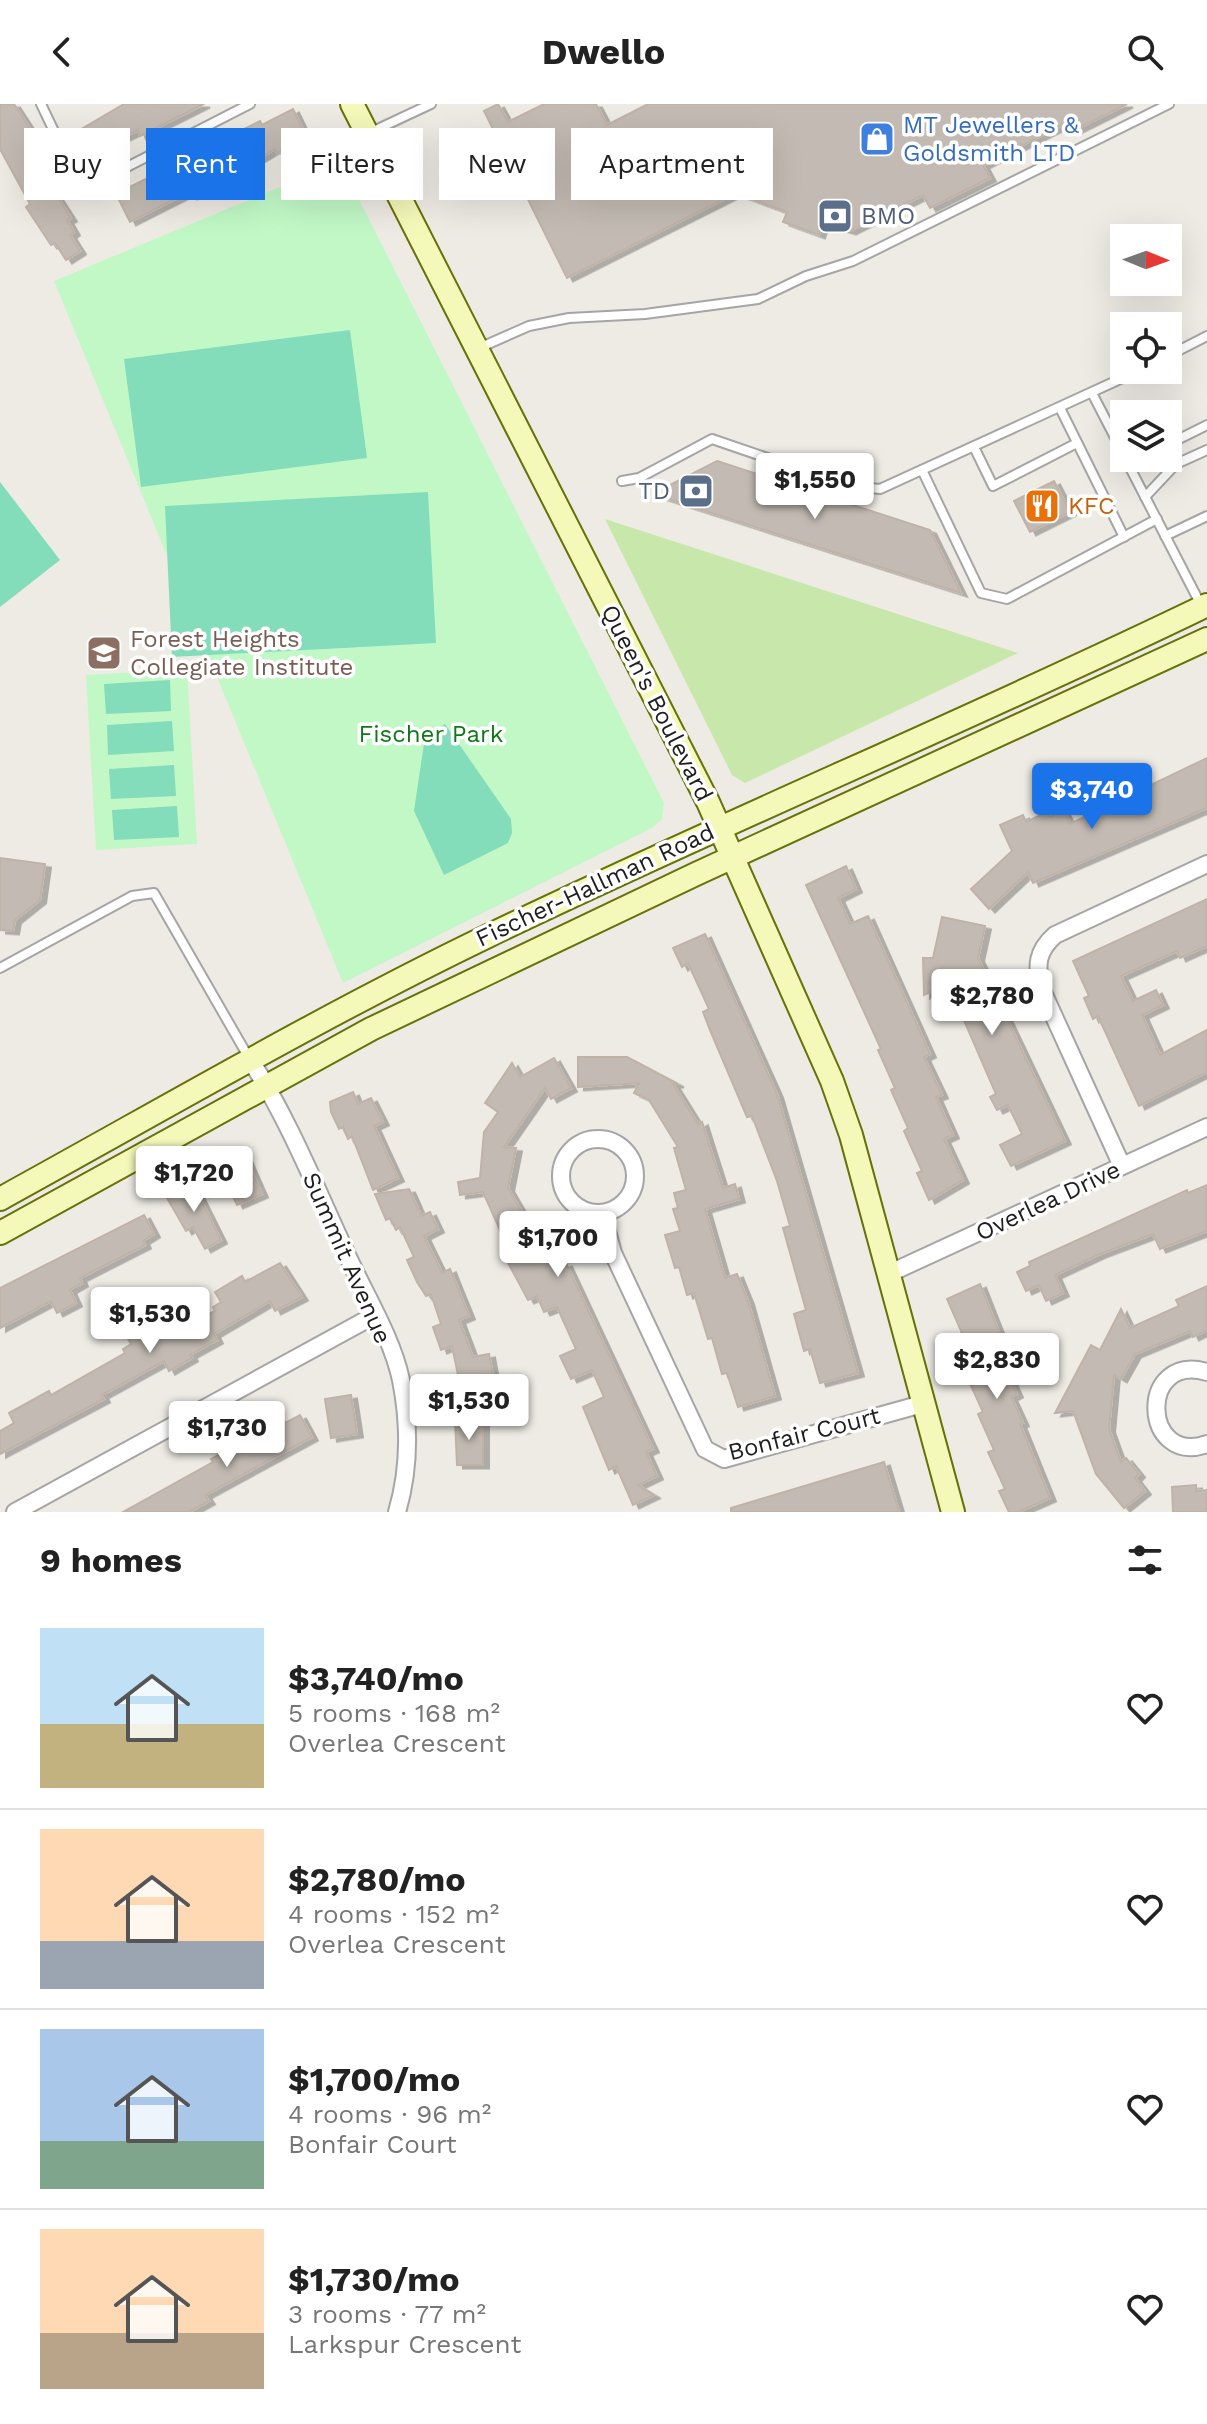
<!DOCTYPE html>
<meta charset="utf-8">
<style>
:root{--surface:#fff;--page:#f6f6f6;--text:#222;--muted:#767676;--line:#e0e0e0;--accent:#1a73e8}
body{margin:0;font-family:"Work Sans",sans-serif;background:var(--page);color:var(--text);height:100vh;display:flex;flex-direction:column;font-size:30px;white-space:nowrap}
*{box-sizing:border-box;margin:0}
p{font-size:26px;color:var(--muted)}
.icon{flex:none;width:44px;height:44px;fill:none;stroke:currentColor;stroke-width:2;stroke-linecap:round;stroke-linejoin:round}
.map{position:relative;height:1408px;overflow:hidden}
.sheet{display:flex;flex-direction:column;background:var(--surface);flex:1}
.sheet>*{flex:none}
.banner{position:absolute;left:24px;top:24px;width:800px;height:72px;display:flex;gap:16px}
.needle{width:52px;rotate:91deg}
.fabs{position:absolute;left:1110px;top:120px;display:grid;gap:16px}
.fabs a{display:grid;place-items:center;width:72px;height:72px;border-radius:0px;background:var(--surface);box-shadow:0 8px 32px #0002;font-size:40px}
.price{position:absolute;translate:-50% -68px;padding:0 18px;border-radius:8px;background:#fff;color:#222;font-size:26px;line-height:52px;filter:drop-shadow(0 2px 4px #0008)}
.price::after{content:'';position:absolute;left:50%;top:48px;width:24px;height:18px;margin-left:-12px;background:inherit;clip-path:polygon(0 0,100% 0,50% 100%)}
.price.current{background:var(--accent);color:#fff}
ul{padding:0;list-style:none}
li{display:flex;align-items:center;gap:24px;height:200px;padding:0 40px}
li+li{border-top:2px solid var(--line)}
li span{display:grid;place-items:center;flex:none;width:224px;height:160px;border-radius:0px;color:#555}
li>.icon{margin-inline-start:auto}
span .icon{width:96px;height:96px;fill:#fffc;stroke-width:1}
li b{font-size:34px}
h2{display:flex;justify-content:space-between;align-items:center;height:96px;padding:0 40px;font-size:34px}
.pill{padding:0 28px;border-radius:0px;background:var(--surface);box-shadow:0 8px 32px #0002;font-size:28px;line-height:72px}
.pill.current{background:var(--accent);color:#fff}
header{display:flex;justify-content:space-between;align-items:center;height:104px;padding:0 40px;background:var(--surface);font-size:36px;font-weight:700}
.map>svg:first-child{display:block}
.grass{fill:#c8e8ab}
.park{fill:#c1f8c6}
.pitch{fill:#83dcba}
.building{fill:#c3bbb3;stroke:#c0b2a7;stroke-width:2;filter:url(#shadow)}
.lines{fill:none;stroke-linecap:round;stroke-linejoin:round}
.lane-casing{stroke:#a5a5a5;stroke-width:12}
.street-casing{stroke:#a5a5a5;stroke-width:20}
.secondary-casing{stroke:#657208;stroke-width:26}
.lane{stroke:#fff;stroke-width:8}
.street{stroke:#fff;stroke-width:16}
.secondary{stroke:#f4f8b9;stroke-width:22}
.labels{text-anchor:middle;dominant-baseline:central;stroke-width:7;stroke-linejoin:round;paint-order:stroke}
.shop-label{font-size:24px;fill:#366cbe;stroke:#fff;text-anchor:start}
.service-label{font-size:24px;fill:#4e5e75;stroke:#fff;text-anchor:start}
.food-label{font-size:24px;fill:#c56008;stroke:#fff;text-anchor:start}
.education-label{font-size:24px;fill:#785e54;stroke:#fff;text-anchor:start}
.street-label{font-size:24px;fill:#1e1e1e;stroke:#fff}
.park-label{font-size:24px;fill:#0e7918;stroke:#fff}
</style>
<header><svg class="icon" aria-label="back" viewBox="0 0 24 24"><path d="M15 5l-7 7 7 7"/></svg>Dwello<svg class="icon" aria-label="search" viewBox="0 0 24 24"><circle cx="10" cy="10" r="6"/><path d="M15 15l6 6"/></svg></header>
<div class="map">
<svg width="1207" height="1408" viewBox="0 0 1207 1408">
<defs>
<filter id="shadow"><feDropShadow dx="6" dy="3.5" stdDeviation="0" flood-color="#0004"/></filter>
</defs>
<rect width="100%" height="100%" fill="#eeebe4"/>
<polygon class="grass" points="605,415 1018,549 745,679 732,671"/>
<g class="park">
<polygon points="340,58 664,699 662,715 652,724 343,879 54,177"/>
<polygon points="187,565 197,740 96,746 86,571"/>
</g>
<g class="pitch">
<polygon points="350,226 367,354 141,383 124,255"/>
<polygon points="0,378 60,456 0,503"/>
<polygon points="428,388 436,539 172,553 165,402"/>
<polygon points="170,576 171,607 106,610 104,580"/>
<polygon points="172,617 174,647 108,651 107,621"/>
<polygon points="445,620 511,715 512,729 508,739 444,771 414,707 425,633"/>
<polygon points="174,661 176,692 111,695 109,665"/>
<polygon points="177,702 179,733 114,736 112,706"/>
</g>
<g class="building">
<polygon points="0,0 14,0 29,23 25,26 43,54 39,56 57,84 53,86 71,114 67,116 74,128 70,131 80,147 66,156 55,139 51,141 26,103 30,100 0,45"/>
<polygon points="124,0 204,0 140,32 138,26 112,39 114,44 82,61 68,33"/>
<polygon points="498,0 508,18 544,0 596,0 607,21 648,0 1127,0 1073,27 1068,18 983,61 990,74 930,104 923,91 850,127 823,119 819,131 783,118 787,108 736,89 567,174 484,7"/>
<polygon points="293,5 307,34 277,49 275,45 217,80 191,92 189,88 130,118 116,90 177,59 179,63 234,36 232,31 260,17 262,21"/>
<polygon points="717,357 930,426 961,489 662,393 666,383"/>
<polygon points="1054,377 1070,408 1030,428 1014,397"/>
<polygon points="1207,654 1207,704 1033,779 1028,768 989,805 971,785 1012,747 1000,721 1023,711 1026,718 1047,708 1050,713 1064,707 1070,720"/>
<polygon points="0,754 45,760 40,796 15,816 13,827 0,826"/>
<polygon points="846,762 856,785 838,794 850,820 868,812 930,950 924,953 942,991 936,993 953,1031 944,1035 963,1076 929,1096 917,1069 922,1067 904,1027 908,1024 891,986 895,984 878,946 881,945 806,781"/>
<polygon points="1207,795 1207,842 1180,854 1177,847 1121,872 1133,897 1156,886 1163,901 1142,911 1160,951 1207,926 1207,968 1139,1002 1098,912 1093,915 1084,894 1089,892 1073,857"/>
<polygon points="942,813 985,822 978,854 1065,1037 1011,1062 1000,1041 1022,1030 1008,1001 997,1006 990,993 996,990 956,898 952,900 943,882 924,891 923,854 933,854"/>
<polygon points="705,830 777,990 858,1269 820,1279 810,1245 804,1247 794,1210 806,1206 783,1124 790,1122 777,1077 752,1012 747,1013 710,926 703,908 709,905 688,859 682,863 673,844"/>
<polygon points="578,953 627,953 678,980 673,980 698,1020 702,1018 723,1084 735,1080 739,1095 705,1105 725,1174 737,1170 748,1197 775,1292 738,1303 727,1269 722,1270 712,1234 708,1235 694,1189 687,1191 679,1163 675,1164 665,1131 680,1127 673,1105 678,1104 674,1089 686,1086 674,1044 678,1043 649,996 634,989 639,979 578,983"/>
<polygon points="554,954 571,984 551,995 545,984 504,1043 516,1044 508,1084 538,1136 544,1134 557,1163 566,1159 653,1345 646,1348 657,1372 638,1381 654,1391 633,1401 616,1362 609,1366 583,1303 604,1293 592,1266 571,1275 560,1252 576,1245 557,1203 544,1208 537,1192 528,1196 506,1155 512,1153 483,1088 460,1091 458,1078 480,1074 484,1028 498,1008 485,999 512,959 520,973"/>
<polygon points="353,988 358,1000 371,994 383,1018 374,1022 398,1074 373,1086 352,1032 348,1035 343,1023 339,1025 331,1008 330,998"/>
<polygon points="246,1054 262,1090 237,1101 221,1066"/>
<polygon points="183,1078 186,1084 193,1080 221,1136 205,1145 193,1123 186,1127 167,1094 174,1091 170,1086"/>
<polygon points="1207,1081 1207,1127 1160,1145 1153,1130 1100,1150 1055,1171 1063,1189 1046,1197 1039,1181 1026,1187 1017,1168 1030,1162 1029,1158 1187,1086 1188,1089"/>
<polygon points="409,1085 421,1112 430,1108 438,1125 424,1132 442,1169 450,1165 456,1180 469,1212 459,1216 473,1253 489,1250 496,1288 463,1295 452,1242 441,1246 433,1223 441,1220 431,1190 426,1192 417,1178 407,1156 414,1153 400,1123 396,1126 390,1114 386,1116 375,1090"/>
<polygon points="144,1111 154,1130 143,1137 145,1141 80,1174 82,1179 70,1186 76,1199 57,1209 51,1197 0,1224 0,1184"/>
<polygon points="280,1159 302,1193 275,1207 270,1197 214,1230 217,1236 190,1251 192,1254 169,1267 164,1257 102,1291 104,1295 0,1350 0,1327 14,1319 9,1309 49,1287 51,1291 125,1249 123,1245 131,1240 127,1233 140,1226 148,1240 215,1207 213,1203 221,1198 215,1188 242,1172 245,1178"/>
<polygon points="980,1180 1008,1251 1001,1255 1017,1290 1011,1293 1023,1319 1020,1320 1050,1394 1018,1408 1009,1408 999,1387 1005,1385 988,1348 994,1346 978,1310 983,1308 967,1273 973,1270 956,1232 962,1229 947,1195"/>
<polygon points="1207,1182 1207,1226 1193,1233 1190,1227 1135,1250 1121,1275 1114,1271 1109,1325 1121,1358 1126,1354 1139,1370 1135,1374 1145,1387 1124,1404 1096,1370 1073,1307 1055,1309 1091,1241 1100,1246 1121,1205 1130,1224 1179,1202 1176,1196"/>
<polygon points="351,1291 357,1330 331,1334 325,1295"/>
<polygon points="300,1311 312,1333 205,1391 209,1397 189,1408 123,1408 213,1358 211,1355 231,1344 233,1346 261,1330 259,1328 283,1315 285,1319"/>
<polygon points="455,1316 483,1316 483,1361 457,1361"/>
<polygon points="884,1358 899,1408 731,1408 731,1404"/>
<polygon points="1196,1381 1196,1387 1207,1386 1207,1408 1173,1408 1172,1383"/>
</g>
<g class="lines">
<defs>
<g id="lane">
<polyline points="41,0 82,86 250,0"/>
<polyline points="367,30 431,0"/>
<polyline points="479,244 529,222 569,214 645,210 758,195 806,172 853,157 1169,0"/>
<polyline points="1168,252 1207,232"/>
<polyline points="1092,289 1124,351"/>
<polyline points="1060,304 1124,433"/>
<polyline points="1171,339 1207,321"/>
<polyline points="974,343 993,382 1077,339"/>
<polyline points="1125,354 1202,503"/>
<polyline points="922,366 981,489 1007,495 1157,415"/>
<polyline points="622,377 639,374 712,335 849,382 880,385 1140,266"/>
<polyline points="1145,393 1176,360 1207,346"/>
<polyline points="1165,432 1207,412"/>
<polyline points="0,864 132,792 154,789 249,954"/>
</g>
<g id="street">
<path d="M251 957C290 1018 317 1087 348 1153 366 1192 392 1234 401 1276 410 1322 410 1364 397 1408"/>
<circle cx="598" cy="1072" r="37"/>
<path d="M1122 1062 1041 884C1036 861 1037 847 1055 831L1207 760"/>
<polyline points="602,1109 613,1149 705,1345 724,1355 922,1300"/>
<polyline points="888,1170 1207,1023"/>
<path d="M1207 1268C1137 1248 1142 1363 1207 1340"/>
<polyline points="15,1408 375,1211"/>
</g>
<g id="secondary">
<polyline points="352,0 708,698 832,977 851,1031 953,1408"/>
<path d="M0 1095C162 1006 322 912 488 832 726 717 970 616 1207 501"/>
<polyline points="0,1129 371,925 696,770 1207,535"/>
</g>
</defs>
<use href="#lane" class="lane-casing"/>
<use href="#street" class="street-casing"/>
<use href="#secondary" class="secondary-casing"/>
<use href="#lane" class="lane"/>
<use href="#street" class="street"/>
<use href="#secondary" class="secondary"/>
</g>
<defs>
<symbol id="shop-square" viewBox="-11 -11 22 22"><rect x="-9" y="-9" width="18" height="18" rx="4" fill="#3f7fe0" stroke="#fff"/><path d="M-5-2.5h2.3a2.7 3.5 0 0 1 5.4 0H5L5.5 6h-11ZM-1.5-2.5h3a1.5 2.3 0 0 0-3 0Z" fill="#fff"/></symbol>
<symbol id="bank-square" viewBox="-11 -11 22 22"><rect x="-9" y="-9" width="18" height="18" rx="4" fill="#5c6f8a" stroke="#fff"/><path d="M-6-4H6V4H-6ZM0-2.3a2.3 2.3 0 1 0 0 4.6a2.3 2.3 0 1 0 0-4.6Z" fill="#fff"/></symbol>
<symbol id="restaurant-square" viewBox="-11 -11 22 22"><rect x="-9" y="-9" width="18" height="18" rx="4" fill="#e8710a" stroke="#fff"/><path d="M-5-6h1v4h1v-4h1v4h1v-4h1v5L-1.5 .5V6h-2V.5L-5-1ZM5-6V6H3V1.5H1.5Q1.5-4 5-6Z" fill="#fff"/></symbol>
<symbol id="school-square" viewBox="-11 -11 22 22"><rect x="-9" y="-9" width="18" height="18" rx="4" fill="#8d6e63" stroke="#fff"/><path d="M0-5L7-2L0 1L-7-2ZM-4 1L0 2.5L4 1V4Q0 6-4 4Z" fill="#fff"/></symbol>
</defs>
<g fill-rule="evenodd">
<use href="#shop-square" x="857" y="15" width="40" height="40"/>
<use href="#bank-square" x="815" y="92" width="40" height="40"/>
<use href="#bank-square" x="676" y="367" width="40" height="40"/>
<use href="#restaurant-square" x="1022" y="382" width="40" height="40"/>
<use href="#school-square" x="84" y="529" width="40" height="40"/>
</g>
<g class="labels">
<g class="shop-label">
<text x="903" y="21">MT Jewellers &amp;<tspan x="903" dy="28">Goldsmith LTD</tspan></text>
</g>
<g class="service-label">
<text x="861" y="112">BMO</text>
<text x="670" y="387" text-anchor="end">TD</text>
</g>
<g class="food-label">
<text x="1068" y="402">KFC</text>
</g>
<g class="education-label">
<text x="130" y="535">Forest Heights<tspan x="130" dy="28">Collegiate Institute</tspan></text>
</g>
<g class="street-label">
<text transform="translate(657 599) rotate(63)">Queen's Boulevard</text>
<text transform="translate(595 781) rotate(-25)">Fischer-Hallman Road</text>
<text transform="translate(1048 1097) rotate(-25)">Overlea Drive</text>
<text transform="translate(347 1154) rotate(66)">Summit Avenue</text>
<text transform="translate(804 1330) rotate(-14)">Bonfair Court</text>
</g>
<g class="park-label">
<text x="431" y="630">Fischer Park</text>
</g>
</g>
</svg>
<div class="fabs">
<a><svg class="needle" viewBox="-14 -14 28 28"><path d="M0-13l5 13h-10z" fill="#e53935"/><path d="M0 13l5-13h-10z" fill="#767676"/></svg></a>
<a><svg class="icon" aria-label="locate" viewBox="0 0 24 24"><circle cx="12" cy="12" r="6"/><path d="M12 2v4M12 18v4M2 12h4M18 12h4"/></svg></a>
<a><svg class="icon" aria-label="layers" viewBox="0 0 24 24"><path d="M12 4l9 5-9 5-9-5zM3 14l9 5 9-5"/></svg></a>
</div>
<b class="price" style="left:815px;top:417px">$1,550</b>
<b class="price current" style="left:1092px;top:727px">$3,740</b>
<b class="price" style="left:992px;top:933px">$2,780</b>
<b class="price" style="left:194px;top:1110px">$1,720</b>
<b class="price" style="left:558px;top:1175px">$1,700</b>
<b class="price" style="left:150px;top:1251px">$1,530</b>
<b class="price" style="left:997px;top:1297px">$2,830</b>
<b class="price" style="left:469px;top:1338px">$1,530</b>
<b class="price" style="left:227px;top:1365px">$1,730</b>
<div class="banner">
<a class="pill">Buy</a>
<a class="pill current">Rent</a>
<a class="pill">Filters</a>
<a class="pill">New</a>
<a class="pill">Apartment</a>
</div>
</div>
<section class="sheet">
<h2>9 homes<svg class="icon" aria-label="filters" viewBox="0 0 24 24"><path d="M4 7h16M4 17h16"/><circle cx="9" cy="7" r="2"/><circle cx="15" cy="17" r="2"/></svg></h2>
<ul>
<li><span style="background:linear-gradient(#bfe0f5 60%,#c2b280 0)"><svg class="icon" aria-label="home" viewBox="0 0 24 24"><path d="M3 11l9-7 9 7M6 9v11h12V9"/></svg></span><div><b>$3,740/mo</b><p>5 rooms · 168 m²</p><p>Overlea Crescent</p></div><svg class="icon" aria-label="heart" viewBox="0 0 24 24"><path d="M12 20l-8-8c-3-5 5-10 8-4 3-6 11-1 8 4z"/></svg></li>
<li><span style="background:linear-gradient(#ffd9b3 70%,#9aa5b1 0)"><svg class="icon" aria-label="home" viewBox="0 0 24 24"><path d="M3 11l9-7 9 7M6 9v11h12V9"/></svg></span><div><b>$2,780/mo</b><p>4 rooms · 152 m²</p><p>Overlea Crescent</p></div><svg class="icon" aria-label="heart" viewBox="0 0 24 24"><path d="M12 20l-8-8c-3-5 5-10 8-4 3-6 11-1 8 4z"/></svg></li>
<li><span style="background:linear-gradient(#a9c7e8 70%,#7fa58c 0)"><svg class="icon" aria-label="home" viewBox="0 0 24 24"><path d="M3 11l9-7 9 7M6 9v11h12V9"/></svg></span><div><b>$1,700/mo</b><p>4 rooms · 96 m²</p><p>Bonfair Court</p></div><svg class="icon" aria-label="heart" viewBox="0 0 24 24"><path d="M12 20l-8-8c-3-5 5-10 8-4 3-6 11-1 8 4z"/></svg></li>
<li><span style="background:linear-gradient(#ffd9b3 65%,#b9a48a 0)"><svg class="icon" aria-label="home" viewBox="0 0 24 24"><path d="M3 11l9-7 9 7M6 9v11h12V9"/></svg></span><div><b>$1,730/mo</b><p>3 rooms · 77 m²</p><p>Larkspur Crescent</p></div><svg class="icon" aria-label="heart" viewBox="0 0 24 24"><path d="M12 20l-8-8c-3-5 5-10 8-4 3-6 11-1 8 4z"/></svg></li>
</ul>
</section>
